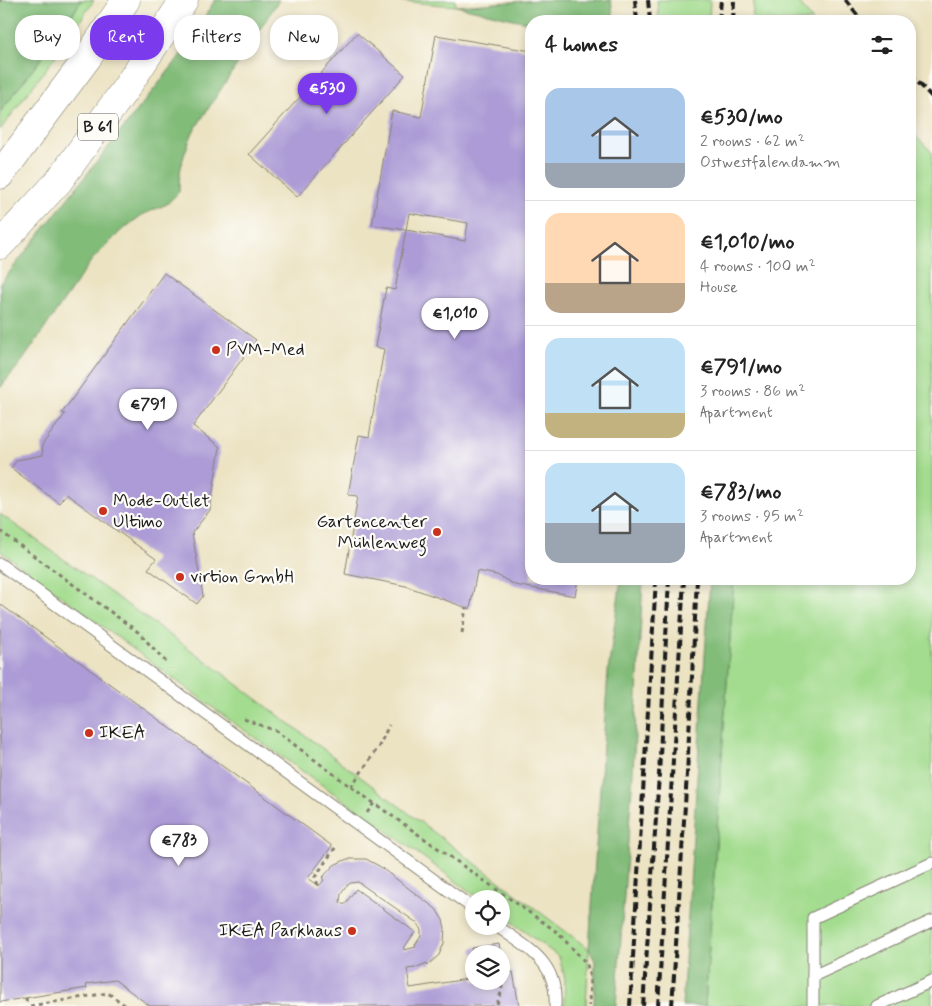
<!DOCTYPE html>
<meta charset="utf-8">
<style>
:root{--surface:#fff;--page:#f2f2f2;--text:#222;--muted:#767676;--line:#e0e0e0;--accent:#7c3aed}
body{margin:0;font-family:Mynerve,sans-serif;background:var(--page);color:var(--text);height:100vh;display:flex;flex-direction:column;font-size:19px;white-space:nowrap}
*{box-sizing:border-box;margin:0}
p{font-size:16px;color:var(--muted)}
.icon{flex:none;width:28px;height:28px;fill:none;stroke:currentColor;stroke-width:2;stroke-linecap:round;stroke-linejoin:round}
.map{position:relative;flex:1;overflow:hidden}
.details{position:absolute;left:525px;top:15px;width:391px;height:570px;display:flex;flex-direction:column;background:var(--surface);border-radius:20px;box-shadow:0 2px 8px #0003}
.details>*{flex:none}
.top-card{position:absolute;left:15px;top:15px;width:435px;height:45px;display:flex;gap:10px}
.buttons{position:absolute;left:465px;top:890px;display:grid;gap:10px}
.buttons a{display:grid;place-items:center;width:45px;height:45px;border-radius:50%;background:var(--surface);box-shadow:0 2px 8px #0003;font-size:25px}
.price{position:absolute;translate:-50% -42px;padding:0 11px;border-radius:18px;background:#fff;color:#222;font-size:16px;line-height:32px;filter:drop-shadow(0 1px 2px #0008)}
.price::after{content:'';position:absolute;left:50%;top:30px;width:15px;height:11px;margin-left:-8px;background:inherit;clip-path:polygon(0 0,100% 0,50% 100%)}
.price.on{background:var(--accent);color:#fff}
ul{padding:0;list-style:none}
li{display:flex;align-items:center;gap:15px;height:125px;padding:0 20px}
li+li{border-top:1px solid var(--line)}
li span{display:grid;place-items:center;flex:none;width:140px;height:100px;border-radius:15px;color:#555}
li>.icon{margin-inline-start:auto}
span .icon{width:60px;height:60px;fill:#fffc;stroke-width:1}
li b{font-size:21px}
h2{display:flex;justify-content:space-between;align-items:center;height:60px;padding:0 20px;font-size:21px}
.chip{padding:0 18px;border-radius:20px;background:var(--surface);box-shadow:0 2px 8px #0003;font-size:18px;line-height:45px}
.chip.on{background:var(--accent);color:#fff}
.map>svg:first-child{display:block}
.green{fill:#a3dc8e;stroke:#607c55}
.forest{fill:#82bc79;stroke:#4f6c4a}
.building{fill:#ac9bd6;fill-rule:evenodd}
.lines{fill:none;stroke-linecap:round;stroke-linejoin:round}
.lane-casing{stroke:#848070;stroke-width:13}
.highway-casing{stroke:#848070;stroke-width:29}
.path{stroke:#848070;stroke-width:3;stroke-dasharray:4 4;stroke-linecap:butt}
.lane{stroke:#fff;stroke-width:11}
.highway{stroke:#fff;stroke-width:28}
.rail{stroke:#1c1c1c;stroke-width:4;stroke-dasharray:8 4;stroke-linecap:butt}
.poi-dot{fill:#c8321e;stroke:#fdfcf7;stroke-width:2}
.labels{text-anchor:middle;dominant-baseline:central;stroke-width:4.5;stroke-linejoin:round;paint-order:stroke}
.shield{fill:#fdfcf7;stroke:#605f5e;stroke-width:1}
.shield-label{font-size:16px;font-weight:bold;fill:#1c1c1c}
.poi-label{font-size:18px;fill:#1c1c1c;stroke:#fdfcf7;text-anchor:start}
</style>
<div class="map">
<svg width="932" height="1006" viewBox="0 0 932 1006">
<rect width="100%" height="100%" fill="#fdfcf7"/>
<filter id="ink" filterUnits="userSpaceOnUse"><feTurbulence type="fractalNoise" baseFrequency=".02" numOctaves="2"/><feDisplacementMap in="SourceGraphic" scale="10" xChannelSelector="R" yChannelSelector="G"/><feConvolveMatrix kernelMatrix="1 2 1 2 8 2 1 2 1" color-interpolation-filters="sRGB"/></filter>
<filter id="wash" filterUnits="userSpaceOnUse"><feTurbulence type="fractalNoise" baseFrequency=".0096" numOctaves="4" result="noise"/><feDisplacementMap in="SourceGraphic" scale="20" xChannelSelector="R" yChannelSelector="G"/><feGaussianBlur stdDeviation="1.12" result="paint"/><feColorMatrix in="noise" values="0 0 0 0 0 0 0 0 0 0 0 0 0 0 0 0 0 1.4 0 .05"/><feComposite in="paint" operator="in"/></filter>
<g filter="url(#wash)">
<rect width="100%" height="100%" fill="#ece3c3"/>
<g class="green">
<polygon points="82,0 94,0 64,45 0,130 0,112 57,38"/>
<polygon points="383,0 455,0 456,6"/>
<polygon points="657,0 710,0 709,21 659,21"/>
<polygon points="754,0 797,0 813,21 752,21"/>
<polygon points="910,131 932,152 932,1006 705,1006 734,579 910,579"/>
<polygon points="0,514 205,660 589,949 586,1006 564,1006 565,979 559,957 501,914 501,899 480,899 386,830 231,721 0,551"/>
</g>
<g class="forest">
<polygon points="0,0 82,0 57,38 0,112"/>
<path d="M215 0H279L193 132C183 156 179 167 179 192L167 204 142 215 122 230 91 261 23 360 0 388V284L178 59Z"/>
<polygon points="538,0 611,0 614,21 531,21 531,23 456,6"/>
<polygon points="621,579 643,579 633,772 616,1006 594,1006 595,961 589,949 608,672"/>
<polygon points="710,579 734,579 705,1006 682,1006"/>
</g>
<g id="blocks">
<g class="building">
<polygon points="357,33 405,75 297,197 249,154"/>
<polygon points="436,35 531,51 531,579 578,579 575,596 515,585 497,575 477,571 470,609 406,586 345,574 358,496 348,495 359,435 369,437 384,349 375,347 386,288 395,290 406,230 465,241 468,223 409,213 406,230 372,225 392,111 421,117"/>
<polygon points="164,273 256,340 193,426 220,447 210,510 192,533 203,596 197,604 148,569 156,559 66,494 59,503 11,468 17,460 43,455 42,445 65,414 62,413"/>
<path d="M0 604 332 846 308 878 319 886 324 880 322 878 334 865 347 859H366L379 866 436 909 443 920 445 928 444 943 439 955 428 965 427 963 415 968 407 969 410 988 474 978V981H501V974L513 972 519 1006H150L115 980 86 984 87 988 0 1002ZM358 882 417 923 421 930V936L415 945 416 947 404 950V948L415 932 356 889 344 905 340 902 341 893 346 886 351 883Z"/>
<polygon points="499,944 501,954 473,954 472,948"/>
</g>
</g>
</g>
<g filter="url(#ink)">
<use href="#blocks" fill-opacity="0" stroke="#848070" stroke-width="1"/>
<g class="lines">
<defs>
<g id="lane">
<polyline points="0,564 474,909"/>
<path d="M497 926C528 949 558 961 555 1006"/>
<polyline points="813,976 932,921"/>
<polyline points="813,1006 813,918 932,863"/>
<polyline points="877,1006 932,981"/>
</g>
<g id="highway">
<polyline points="0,175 88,57 126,0"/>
<polyline points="0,245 58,182 126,88 184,0"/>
</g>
</defs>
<use href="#lane" class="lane-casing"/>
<use href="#highway" class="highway-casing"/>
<g class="path">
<polyline points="0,1 1,0"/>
<polyline points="0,531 138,632 168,664"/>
<polyline points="462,633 466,607"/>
<polyline points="244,719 276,731 351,787 557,932 587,964 590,979 589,1006"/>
<polyline points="351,787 379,746 389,725"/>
<polyline points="367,813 374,803"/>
<polyline points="318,885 315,877 337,845"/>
<polyline points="477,954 476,951 495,948 496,954"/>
<polyline points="26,998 27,1006"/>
<polyline points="497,1004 502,990 501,981"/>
<polyline points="30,1006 108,993 126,1006"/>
</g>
<use href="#lane" class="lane"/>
<use href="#highway" class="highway"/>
<g class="rail">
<polyline points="635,0 637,21"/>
<polyline points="648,0 650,21"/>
<polyline points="845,0 862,21"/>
<polyline points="719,21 721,0"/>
<polyline points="733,21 734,0"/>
<polyline points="910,74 932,97"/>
<polyline points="630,1006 656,579"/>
<polyline points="643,1006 659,775 669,579"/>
<polyline points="658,1006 684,579"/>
<polyline points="672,1006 687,774 697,579"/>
</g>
</g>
</g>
<g class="poi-dot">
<circle cx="216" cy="350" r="5"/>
<circle cx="103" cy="511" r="5"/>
<circle cx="437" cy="532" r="5"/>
<circle cx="180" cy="577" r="5"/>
<circle cx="89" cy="733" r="5"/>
<circle cx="352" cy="931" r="5"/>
</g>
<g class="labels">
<rect class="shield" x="78" y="113.5" width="40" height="27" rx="4"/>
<g class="shield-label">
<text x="98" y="127">B 61</text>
</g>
<g class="poi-label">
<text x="226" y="350">PVM-Med</text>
<text x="113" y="501">Mode-Outlet<tspan x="113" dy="21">Ultimo</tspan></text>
<text x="427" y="522" text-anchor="end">Gartencenter<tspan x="427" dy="21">Mühlenweg</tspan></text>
<text x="190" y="577">virtion GmbH</text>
<text x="99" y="733">IKEA</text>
<text x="342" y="931" text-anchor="end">IKEA Parkhaus</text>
</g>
</g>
</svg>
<div class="buttons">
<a><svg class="icon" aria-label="locate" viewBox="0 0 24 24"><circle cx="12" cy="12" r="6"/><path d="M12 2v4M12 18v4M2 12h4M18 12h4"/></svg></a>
<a><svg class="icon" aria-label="layers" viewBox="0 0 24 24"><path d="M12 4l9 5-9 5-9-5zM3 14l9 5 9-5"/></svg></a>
</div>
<b class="price on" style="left:327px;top:115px">€530</b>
<b class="price" style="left:455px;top:340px">€1,010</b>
<b class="price" style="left:148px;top:431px">€791</b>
<b class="price" style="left:179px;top:867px">€783</b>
<div class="top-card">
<a class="chip">Buy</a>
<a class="chip on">Rent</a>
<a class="chip">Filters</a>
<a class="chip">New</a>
</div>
<section class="details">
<h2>4 homes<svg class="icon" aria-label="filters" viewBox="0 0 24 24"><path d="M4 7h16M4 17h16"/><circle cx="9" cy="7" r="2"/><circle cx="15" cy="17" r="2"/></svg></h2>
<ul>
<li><span style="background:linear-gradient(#a9c7e8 75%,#9aa5b1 0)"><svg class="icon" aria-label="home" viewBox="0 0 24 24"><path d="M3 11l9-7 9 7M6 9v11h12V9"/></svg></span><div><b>€530/mo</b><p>2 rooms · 62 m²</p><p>Ostwestfalendamm</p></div></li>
<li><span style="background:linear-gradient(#ffd9b3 70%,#b9a48a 0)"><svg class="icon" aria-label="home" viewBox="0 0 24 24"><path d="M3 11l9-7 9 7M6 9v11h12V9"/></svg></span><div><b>€1,010/mo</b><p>4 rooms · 100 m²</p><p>House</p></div></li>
<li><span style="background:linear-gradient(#bfe0f5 75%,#c2b280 0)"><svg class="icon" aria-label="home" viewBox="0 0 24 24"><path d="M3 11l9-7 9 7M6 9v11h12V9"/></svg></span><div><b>€791/mo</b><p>3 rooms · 86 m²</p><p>Apartment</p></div></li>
<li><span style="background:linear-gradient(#bfe0f5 60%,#9aa5b1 0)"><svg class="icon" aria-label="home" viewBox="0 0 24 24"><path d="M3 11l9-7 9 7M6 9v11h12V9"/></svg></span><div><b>€783/mo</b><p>3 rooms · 95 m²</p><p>Apartment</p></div></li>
</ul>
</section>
</div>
